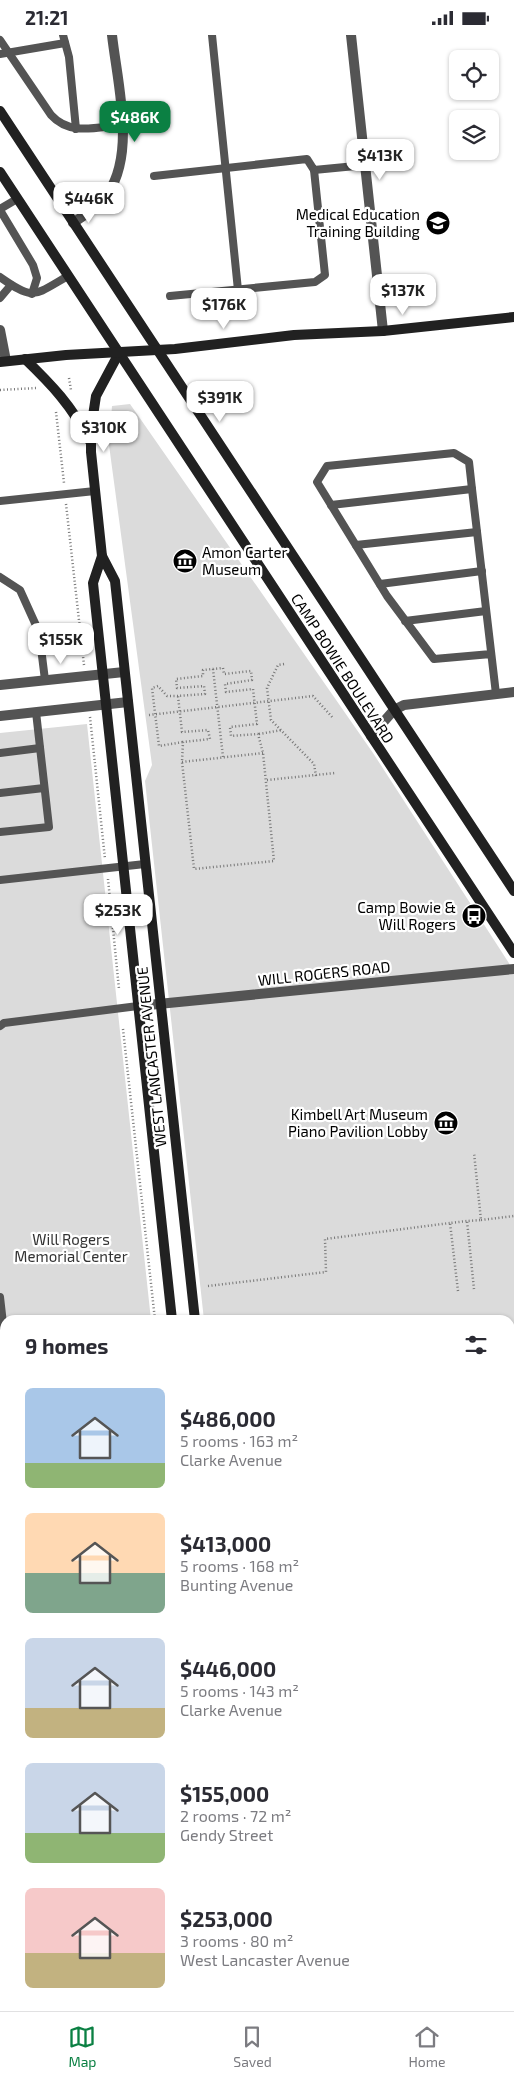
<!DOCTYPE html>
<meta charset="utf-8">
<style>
:root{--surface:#fff;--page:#f2f2f3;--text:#2b2b33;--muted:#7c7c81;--line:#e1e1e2;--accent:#0b8043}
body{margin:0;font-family:"Exo 2",sans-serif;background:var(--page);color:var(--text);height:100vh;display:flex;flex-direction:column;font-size:19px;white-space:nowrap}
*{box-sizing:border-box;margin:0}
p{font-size:16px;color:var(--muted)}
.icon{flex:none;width:28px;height:28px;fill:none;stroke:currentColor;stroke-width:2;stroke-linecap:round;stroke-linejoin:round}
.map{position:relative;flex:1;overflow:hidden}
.drawer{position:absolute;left:0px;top:1280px;width:515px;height:696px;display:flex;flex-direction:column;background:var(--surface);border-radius:15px 15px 0 0;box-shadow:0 1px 4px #0004}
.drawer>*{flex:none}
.fabs{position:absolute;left:449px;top:15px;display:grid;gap:10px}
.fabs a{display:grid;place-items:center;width:50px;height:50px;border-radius:8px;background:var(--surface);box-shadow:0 1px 4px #0004;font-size:25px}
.price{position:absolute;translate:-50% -42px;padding:0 11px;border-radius:10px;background:#fff;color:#222;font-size:16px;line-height:32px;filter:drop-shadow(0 1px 2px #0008)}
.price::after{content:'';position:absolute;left:50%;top:30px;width:15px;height:11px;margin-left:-8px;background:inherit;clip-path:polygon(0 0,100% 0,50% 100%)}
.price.active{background:var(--accent);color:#fff}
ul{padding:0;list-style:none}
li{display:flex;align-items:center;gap:15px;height:125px;padding:0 25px}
li span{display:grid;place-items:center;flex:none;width:140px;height:100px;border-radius:8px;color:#555}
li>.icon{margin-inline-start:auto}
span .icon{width:60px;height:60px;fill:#fffc;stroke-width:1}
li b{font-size:21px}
h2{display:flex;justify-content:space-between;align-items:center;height:60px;padding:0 25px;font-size:21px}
.status{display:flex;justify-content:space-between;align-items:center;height:35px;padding:0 25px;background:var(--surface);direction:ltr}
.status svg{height:14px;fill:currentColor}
.menu{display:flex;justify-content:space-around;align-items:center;height:70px;border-top:1px solid var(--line);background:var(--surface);font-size:14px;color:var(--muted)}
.menu a{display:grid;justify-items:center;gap:2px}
.menu .active{color:var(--accent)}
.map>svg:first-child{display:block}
.green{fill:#dbdbdb}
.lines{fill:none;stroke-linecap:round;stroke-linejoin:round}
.path{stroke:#767676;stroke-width:2.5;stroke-dasharray:1 2.5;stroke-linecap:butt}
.lane{stroke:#545454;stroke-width:8}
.street{stroke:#545454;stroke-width:10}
.secondary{stroke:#212121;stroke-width:10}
.labels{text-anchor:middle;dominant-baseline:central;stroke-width:4.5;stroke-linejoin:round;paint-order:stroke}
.poi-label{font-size:15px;fill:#000;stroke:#fff;text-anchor:end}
.street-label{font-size:15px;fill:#000;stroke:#fff}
.park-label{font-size:15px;fill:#323232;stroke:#fff}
</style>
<div class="status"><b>21:21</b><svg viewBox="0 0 49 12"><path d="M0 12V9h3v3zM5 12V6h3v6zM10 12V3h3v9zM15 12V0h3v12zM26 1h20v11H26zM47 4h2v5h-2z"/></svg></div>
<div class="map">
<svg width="514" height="1976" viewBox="0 0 514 1976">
<rect width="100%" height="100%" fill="#fff"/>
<g class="green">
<polygon points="130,369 373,718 514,936 514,1912 510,1912 510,1285 204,1285 145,746 152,730 109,410 112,371"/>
<polygon points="87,689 151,1285 5,1285 5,1971 27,1971 0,1976 0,698"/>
</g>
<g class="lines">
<g class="path">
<polyline points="69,343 71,355"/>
<polyline points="0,355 36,353"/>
<polyline points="56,377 64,448"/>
<polyline points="66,469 84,630"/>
<polyline points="284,629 278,630 267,653 271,685 314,729 316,741"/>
<polygon points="223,633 224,639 251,636 252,645 225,649 226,657 253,654 257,689 230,692 231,701 258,699 263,718 274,826 194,834 182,727 183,707 210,704 208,695 182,697 178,661 205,659 204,651 177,653 176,644 203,641 203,635"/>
<polyline points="213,634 223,722"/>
<polyline points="178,661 167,661 158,651 152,653 159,711 183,707"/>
<polyline points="149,680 313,661 333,683"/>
<polyline points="90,682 105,824"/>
<polyline points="259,699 282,695"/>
<polyline points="182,727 263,718"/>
<polyline points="267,745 335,738"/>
<polyline points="108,844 119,954"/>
<polyline points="123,994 155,1285"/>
<polyline points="481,1185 514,1181"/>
<polyline points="208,1251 326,1237 325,1204 450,1188"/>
<polyline points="474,1254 467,1186 481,1185 474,1118"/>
<polyline points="458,1256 450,1188 467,1186"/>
</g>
<g class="lane">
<polyline points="63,0 69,22 76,94"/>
<polyline points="212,0 238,255"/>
<path d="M0 5 51 80C70 101 96 92 122 90"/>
<polyline points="0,19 65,8"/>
<polyline points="154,141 307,124 314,135 366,130"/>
<polyline points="0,174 17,164"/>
<polyline points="0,175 33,230 37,243 32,259"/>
<path d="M0 242C34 266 33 261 68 241"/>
<polyline points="170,261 315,247 325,240 314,135"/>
<polyline points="0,263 11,250"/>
<polyline points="0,466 95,456"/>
<polyline points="331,470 472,454"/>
<polyline points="356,510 477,497"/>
<polyline points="0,542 20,555 39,597 45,645"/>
<polyline points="380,549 482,536"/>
<polyline points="405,586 486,576"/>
<polyline points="491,619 434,624 387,561 317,447 327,431 454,418 469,427 472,454 496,659"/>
<polyline points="0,718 40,713"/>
<polyline points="0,758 44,753"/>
<polyline points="0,797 49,792 36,677"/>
<polyline points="0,845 145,829"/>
<polyline points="0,991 4,988 138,971"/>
<polyline points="0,1262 5,1306"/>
<polyline points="510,1338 514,1337"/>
<polyline points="0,1461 5,1461"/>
<polyline points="0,1491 5,1490"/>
<polyline points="510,1760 514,1759"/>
<polyline points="0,1765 5,1768"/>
<polyline points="0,1822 5,1826"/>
<polyline points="381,1971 382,1976"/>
<polyline points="405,1971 405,1976"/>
<polyline points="443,1971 444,1976"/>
</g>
<g class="street">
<polyline points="351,0 383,296"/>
<path d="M73 188C86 179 100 170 108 158 136 117 117 46 112 0"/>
<polyline points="0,295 6,326"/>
<polyline points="0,650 124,637"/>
<polyline points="0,681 128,667"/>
<polyline points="371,701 394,675 404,670 514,657"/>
<polyline points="138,971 514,934"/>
<polyline points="510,1411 514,1410"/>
<polyline points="510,1629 514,1667"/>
<polyline points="490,1971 490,1976"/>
</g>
<g class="secondary">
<polyline points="0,76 514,856"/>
<polyline points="0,137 514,918"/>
<polyline points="119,318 96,361 91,394 91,417 102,521 115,546 195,1285"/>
<path d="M25 324C52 350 72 371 89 405"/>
<polyline points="0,327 66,320 175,314 294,300 383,296 514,282"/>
<polyline points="102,521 93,548 172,1285"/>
<polyline points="510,1924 514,1924"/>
<polyline points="510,1943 514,1941"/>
<polyline points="510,1955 514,1954"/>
<polyline points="257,1971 271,1976"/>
<polyline points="207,1976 255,1971"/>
<polyline points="300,1976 348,1971"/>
</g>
</g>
<defs>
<symbol id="university-disc" viewBox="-11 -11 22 22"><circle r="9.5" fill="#000" stroke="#fff"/><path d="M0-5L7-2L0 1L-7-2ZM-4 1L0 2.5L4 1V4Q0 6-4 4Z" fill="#fff"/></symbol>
<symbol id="museum-disc" viewBox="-11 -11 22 22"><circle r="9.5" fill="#000" stroke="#fff"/><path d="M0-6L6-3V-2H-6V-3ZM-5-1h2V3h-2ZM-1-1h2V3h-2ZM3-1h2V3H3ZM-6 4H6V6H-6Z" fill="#fff"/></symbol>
<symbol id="bus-disc" viewBox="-11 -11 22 22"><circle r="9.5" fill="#000" stroke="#fff"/><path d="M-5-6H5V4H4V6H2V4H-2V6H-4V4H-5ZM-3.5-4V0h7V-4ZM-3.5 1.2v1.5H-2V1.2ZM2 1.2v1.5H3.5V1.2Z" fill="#fff"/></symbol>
</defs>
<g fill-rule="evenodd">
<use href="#university-disc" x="424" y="174" width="28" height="28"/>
<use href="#museum-disc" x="171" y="512" width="28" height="28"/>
<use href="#bus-disc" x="460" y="867" width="28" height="28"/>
<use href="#museum-disc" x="432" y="1074" width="28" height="28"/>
</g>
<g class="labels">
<g class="poi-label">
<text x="420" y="179">Medical Education<tspan x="420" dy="17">Training Building</tspan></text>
<text x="202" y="517" text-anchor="start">Amon Carter<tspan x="202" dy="17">Museum</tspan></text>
<text x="456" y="872">Camp Bowie &amp;<tspan x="456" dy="17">Will Rogers</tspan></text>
<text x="428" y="1079">Kimbell Art Museum<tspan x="428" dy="17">Piano Pavilion Lobby</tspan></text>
</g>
<g class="street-label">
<text transform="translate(343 633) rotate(57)">CAMP BOWIE BOULEVARD</text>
<text transform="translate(324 938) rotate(-6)">WILL ROGERS ROAD</text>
<text transform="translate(151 1022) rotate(-96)">WEST LANCASTER AVENUE</text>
</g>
<g class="park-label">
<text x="71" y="1204">Will Rogers<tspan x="71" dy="17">Memorial Center</tspan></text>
</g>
</g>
</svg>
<div class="fabs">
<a><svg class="icon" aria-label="locate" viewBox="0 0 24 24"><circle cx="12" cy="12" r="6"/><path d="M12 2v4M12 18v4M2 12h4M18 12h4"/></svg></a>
<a><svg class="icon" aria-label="layers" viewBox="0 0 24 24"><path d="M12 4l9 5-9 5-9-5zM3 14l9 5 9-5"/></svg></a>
</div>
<b class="price active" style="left:135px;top:108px">$486K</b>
<b class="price" style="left:380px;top:146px">$413K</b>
<b class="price" style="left:89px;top:189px">$446K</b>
<b class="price" style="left:403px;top:281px">$137K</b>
<b class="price" style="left:224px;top:295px">$176K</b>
<b class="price" style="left:220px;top:388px">$391K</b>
<b class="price" style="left:104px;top:418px">$310K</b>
<b class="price" style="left:61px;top:630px">$155K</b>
<b class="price" style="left:118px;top:901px">$253K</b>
<section class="drawer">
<h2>9 homes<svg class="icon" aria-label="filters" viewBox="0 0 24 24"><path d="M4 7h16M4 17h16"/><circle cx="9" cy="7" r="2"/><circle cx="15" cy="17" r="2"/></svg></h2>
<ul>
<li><span style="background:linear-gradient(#a9c7e8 75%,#8fb573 0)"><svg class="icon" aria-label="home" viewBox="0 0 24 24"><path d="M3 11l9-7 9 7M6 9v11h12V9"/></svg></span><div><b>$486,000</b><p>5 rooms · 163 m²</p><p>Clarke Avenue</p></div></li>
<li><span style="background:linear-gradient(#ffd9b3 60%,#7fa58c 0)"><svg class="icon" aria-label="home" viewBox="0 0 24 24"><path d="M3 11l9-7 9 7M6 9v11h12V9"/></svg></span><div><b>$413,000</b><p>5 rooms · 168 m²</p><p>Bunting Avenue</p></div></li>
<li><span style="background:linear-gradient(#c9d6e8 70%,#c2b280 0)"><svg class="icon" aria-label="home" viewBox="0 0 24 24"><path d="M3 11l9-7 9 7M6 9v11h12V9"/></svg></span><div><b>$446,000</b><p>5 rooms · 143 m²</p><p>Clarke Avenue</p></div></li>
<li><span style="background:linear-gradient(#c9d6e8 70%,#8fb573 0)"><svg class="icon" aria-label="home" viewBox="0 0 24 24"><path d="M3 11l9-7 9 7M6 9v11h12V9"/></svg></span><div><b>$155,000</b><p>2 rooms · 72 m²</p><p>Gendy Street</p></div></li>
<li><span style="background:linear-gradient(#f6c9c9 65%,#c2b280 0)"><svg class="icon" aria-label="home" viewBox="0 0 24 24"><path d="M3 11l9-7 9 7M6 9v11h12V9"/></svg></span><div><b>$253,000</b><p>3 rooms · 80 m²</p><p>West Lancaster Avenue</p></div></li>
</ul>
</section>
</div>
<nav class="menu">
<a class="active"><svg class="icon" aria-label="map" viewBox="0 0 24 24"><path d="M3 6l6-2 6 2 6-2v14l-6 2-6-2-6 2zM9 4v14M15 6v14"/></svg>Map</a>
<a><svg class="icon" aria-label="saved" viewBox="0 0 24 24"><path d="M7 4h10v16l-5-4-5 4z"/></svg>Saved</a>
<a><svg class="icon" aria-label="home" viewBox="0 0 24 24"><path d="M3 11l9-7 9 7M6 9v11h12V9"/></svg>Home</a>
</nav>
